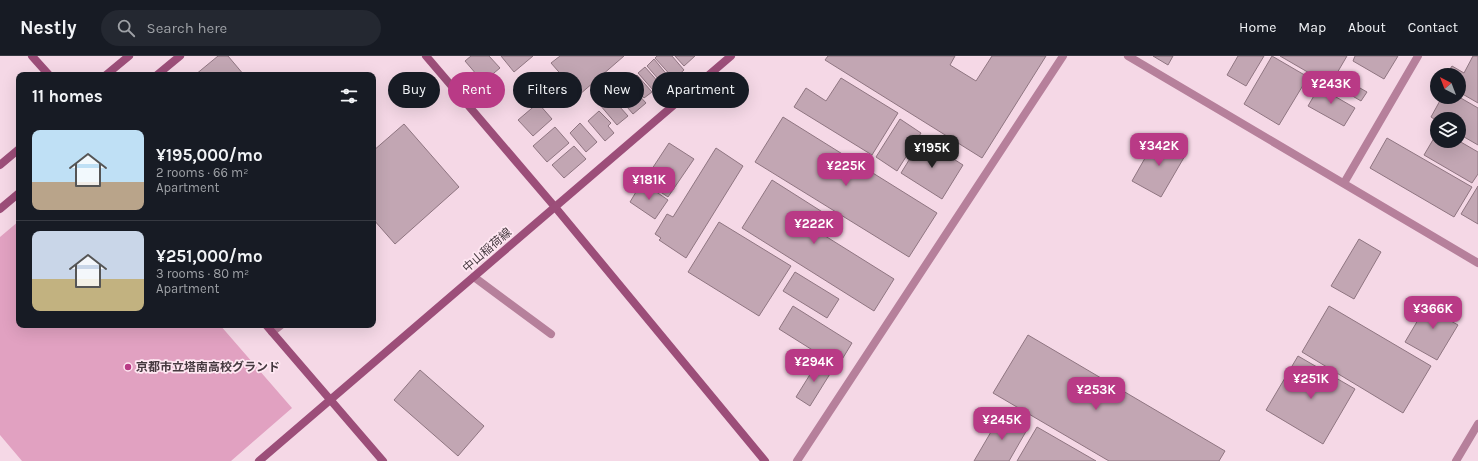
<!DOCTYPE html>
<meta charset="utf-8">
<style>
:root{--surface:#171b24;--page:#242831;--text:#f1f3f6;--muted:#9ea1a6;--line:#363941;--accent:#b93a86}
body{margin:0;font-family:Karla,"Noto Sans JP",sans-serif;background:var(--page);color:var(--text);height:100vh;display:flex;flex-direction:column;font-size:15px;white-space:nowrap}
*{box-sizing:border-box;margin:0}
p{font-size:13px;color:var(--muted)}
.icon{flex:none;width:22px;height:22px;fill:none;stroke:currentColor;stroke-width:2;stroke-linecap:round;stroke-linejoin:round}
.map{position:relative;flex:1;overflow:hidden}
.drawer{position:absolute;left:16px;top:16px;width:360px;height:256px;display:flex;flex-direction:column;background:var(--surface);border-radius:8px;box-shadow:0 4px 16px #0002}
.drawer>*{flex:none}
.guide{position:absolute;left:388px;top:16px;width:380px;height:36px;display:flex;gap:8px}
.needle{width:26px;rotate:318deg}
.fabs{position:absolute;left:1430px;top:12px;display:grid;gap:8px}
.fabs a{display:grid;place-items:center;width:36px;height:36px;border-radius:50%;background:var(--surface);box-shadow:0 4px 16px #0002;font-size:20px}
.price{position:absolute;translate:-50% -34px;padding:0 9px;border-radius:8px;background:var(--accent);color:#fff;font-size:13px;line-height:26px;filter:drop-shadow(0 1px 2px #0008)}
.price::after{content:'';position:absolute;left:50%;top:24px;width:12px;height:9px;margin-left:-6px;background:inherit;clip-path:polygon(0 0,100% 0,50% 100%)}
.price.current{background:#222;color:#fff}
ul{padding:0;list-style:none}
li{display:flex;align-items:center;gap:12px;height:100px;padding:0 16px}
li+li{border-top:1px solid var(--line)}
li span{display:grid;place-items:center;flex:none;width:112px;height:80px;border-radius:8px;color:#555}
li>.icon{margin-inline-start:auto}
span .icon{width:48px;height:48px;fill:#fffc;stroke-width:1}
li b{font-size:17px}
h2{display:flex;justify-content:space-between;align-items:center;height:48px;padding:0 16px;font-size:17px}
.chip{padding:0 14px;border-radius:18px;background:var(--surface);box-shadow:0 4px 16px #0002;font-size:14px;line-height:36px}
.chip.current{background:var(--accent);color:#fff}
header{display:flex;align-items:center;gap:24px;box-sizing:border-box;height:56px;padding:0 20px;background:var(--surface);border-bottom:1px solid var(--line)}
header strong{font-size:19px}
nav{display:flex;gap:22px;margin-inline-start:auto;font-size:14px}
.search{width:280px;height:36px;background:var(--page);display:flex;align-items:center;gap:10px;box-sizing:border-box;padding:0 14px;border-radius:22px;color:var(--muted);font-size:15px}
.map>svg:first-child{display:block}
.green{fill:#e1a1c1}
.building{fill:#c2a6b3;stroke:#8f7581}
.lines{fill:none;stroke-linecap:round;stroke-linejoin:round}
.street{stroke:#b6809b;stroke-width:8}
.secondary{stroke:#9c4e79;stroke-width:8}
.poi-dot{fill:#b93a86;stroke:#ffe7f2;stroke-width:1.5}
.labels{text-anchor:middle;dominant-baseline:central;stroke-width:3.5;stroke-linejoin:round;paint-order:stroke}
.street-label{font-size:12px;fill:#45393f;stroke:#ffe7f2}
.poi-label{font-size:12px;font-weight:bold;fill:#45393f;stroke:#ffe7f2;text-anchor:start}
</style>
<header>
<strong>Nestly</strong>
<div class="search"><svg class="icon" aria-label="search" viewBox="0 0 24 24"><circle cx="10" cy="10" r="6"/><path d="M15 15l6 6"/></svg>Search here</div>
<nav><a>Home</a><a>Map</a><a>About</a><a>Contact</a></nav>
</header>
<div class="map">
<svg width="1478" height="405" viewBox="0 0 1478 405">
<rect width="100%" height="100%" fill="#f5d8e6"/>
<polygon class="green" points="19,165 19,269 220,269 292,352 231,405 22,405 0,379 0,181"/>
<g class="building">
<polygon points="218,0 228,0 244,19 195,19"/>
<polygon points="471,0 489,0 500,12 483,26 465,5"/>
<polygon points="501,0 533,0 514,16"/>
<polygon points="560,0 624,0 579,39 551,7"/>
<polygon points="657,0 672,0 684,14 674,23 655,2"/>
<polygon points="675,0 695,0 684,10"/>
<polygon points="828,0 955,0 950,9 976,25 992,0 1046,0 982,102 825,4"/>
<polygon points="1153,0 1173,0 1168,9"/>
<polygon points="1238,0 1264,0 1246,30 1227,19"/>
<polygon points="1272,0 1308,21 1279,69 1244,48"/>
<polygon points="1280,0 1347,0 1330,29"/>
<polygon points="1355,0 1398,0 1384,23 1353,5"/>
<polygon points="1473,0 1478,0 1478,47 1459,36 1459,19 1446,19 1452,10 1464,17"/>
<polygon points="654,3 673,26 666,32 647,10"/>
<polygon points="645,11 660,28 653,34 638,17"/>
<polygon points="637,19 652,36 644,42 630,25"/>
<polygon points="841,22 898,57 872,99 794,51 806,32 826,45"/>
<polygon points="1344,23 1367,36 1361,45 1339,32"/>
<polygon points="1322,26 1339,36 1336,41 1355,52 1344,70 1308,50"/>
<polygon points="628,27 646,47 633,58 616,38"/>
<polygon points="610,40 628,60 617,69 600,49"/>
<polygon points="1442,41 1459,41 1478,52 1478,89 1459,78 1459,63 1437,63 1437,65 1431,61"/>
<polygon points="538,47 552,63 533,80 518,64"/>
<polygon points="599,55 611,67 608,70 614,77 605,85 588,65"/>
<polygon points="783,61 937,157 909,201 755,106"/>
<polygon points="900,63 921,77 897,115 876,101"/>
<polygon points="580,67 597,86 586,96 570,77"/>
<polygon points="404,68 459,131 395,188 373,163 373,95"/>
<polygon points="555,71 569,87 547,106 533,90"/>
<polygon points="1437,77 1437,85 1459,85 1478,96 1478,118 1472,127 1424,99"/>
<polygon points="1157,81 1186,98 1161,141 1132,125"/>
<polygon points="1387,82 1472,131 1454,161 1370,112"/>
<polygon points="922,83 963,109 942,143 901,117"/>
<polygon points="669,87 694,103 668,141 644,125"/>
<polygon points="574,90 586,103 564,122 552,109"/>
<polygon points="716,92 743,110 686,202 659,184 661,182 655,178 667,158 673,161"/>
<polygon points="772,124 824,157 814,173 894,223 874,255 742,172"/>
<polygon points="642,126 668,144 655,163 630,146"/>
<polygon points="1478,130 1478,168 1461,158"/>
<polygon points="719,166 791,210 759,260 688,216"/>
<polygon points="1359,183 1381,196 1354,243 1331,230"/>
<polygon points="795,216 839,243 827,262 783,235"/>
<polygon points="1431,242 1455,257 1451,265 1458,269 1437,304 1405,286"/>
<polygon points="793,250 852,287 838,310 779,273"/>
<polygon points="1329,250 1431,310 1403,357 1302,296"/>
<polygon points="1028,279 1225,395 1219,405 1109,405 993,337"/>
<polygon points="1298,300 1355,333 1323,388 1266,354"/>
<polygon points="819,304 833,313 810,350 796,341"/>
<polygon points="420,314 484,370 458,400 394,344"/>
<polygon points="1002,357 1028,372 1009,405 974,405"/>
<polygon points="1037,371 1096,405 1017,405"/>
</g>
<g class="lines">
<g class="street">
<polyline points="1128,0 1478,207"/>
<polyline points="1344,127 1418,0"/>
<polyline points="474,221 551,278"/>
<polyline points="272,276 281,269"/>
<polyline points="797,405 1063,0"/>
<polyline points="1456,405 1478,368"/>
</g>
<g class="secondary">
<polyline points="32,0 49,19"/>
<polyline points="426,0 555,151 765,405"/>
<polyline points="106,19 129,0"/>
<polyline points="157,19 180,0"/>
<polyline points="0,109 19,93"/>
<polyline points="0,153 19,137"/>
<polyline points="266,269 383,405"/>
<polyline points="259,405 731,0"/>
</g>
</g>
<circle class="poi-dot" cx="128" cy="311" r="4"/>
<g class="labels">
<g class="street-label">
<text transform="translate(487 194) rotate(-41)">中山稲荷線</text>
</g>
<g class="poi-label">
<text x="136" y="311">京都市立塔南高校グランド</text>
</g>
</g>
</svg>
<div class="fabs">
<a><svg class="needle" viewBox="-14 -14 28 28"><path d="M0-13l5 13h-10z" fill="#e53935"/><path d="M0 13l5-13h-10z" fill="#9ea1a6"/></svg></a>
<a><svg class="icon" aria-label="layers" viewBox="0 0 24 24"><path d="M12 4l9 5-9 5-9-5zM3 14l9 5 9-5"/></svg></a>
</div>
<b class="price" style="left:1331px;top:49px">¥243K</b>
<b class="price" style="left:1159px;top:111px">¥342K</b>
<b class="price current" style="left:932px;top:113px">¥195K</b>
<b class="price" style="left:846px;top:131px">¥225K</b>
<b class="price" style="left:649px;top:145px">¥181K</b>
<b class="price" style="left:814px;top:189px">¥222K</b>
<b class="price" style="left:1433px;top:274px">¥366K</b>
<b class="price" style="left:814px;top:327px">¥294K</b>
<b class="price" style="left:1311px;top:344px">¥251K</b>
<b class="price" style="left:1096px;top:355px">¥253K</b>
<b class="price" style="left:1002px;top:385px">¥245K</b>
<div class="guide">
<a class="chip">Buy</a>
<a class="chip current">Rent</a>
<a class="chip">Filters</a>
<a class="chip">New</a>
<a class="chip">Apartment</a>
</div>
<section class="drawer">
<h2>11 homes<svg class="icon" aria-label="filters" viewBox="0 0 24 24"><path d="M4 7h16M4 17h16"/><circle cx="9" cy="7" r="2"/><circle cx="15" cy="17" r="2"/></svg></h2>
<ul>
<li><span style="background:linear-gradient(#bfe0f5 65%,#b9a48a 0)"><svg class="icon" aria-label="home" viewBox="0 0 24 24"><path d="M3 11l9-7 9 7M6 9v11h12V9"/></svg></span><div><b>¥195,000/mo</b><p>2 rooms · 66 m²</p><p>Apartment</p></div></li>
<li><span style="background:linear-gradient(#c9d6e8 60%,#c2b280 0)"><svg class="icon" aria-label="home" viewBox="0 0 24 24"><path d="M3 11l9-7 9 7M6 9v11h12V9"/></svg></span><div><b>¥251,000/mo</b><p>3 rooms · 80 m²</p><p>Apartment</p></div></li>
</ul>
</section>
</div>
